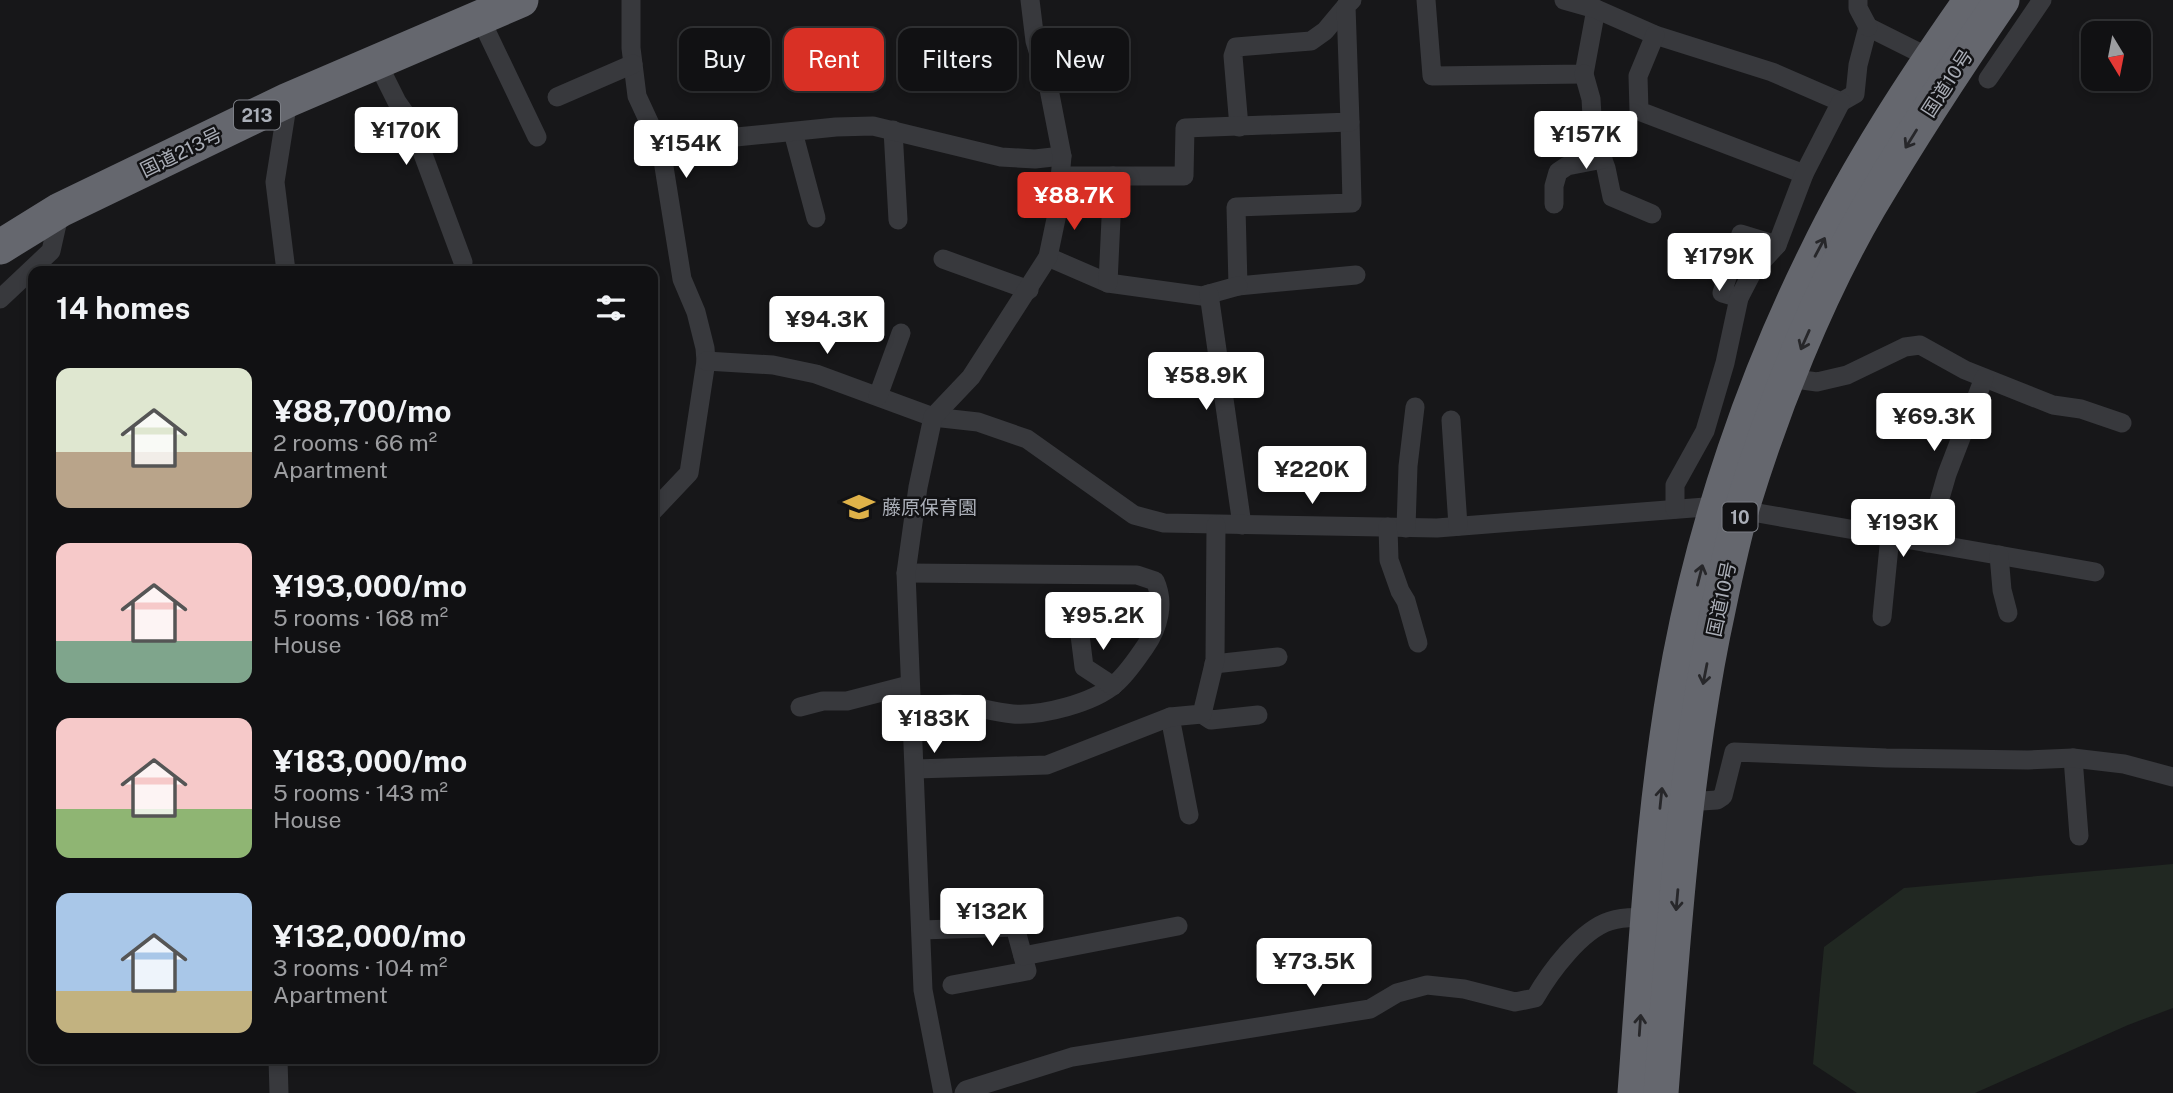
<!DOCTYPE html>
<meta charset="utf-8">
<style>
:root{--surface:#111113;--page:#1a1a1c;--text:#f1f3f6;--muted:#9c9da0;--line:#303133;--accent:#d93025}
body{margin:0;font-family:"Public Sans","Noto Sans JP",sans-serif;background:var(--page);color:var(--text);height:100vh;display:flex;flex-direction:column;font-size:26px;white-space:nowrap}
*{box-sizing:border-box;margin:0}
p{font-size:23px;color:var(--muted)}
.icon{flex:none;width:38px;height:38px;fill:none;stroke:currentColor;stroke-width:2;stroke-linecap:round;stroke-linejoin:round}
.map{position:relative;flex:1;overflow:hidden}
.panel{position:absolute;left:28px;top:266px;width:630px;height:798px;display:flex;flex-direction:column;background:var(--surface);border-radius:14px;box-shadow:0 4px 10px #0003,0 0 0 2px var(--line)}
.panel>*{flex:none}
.hud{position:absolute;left:679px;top:28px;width:665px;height:63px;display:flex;gap:14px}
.needle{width:46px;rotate:170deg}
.buttons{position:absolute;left:2081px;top:21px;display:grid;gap:14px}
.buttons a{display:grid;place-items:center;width:70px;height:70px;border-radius:14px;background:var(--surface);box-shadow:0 4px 10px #0003,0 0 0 2px var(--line);font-size:35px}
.price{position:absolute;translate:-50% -60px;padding:0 16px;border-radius:7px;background:#fff;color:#222;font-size:23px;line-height:46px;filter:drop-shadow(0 2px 4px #0008)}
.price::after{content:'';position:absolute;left:50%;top:42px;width:21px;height:16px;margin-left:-10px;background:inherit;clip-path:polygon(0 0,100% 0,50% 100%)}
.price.on{background:var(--accent);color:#fff}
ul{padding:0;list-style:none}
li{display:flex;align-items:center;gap:21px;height:175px;padding:0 28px}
li span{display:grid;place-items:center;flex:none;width:196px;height:140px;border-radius:14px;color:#555}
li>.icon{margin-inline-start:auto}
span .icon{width:84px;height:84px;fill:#fffc;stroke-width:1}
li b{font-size:30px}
h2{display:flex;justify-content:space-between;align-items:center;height:84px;padding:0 28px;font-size:30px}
.pill{padding:0 24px;border-radius:14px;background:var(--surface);box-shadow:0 4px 10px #0003,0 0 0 2px var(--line);font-size:24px;line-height:63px}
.pill.on{background:var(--accent);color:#fff}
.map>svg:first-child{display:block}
.green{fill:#212822}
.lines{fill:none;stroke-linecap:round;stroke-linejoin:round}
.street{stroke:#38393d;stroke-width:19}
.highway{stroke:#65676e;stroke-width:35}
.oneway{stroke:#27272a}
.labels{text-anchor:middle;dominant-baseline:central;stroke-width:5;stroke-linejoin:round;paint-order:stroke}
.shield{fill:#121214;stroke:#7c7f86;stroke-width:2}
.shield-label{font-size:18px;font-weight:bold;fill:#aaaeb7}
.street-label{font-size:19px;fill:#aaaeb7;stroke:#121214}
.poi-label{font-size:19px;fill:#aaaeb7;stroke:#121214;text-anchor:start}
</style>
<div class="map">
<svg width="2173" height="1093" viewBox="0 0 2173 1093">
<rect width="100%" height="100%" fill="#171719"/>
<polygon class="green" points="2173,864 2173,1008 2128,1025 1975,1093 1857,1093 1813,1064 1824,947 1904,888"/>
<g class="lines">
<g class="street">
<polyline points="631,0 631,48 637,96 661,148 682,279 696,312 705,348 706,361 689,473 653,511"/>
<polyline points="1426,0 1432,76 1584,74 1596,9"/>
<polyline points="1564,0 1596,9 1655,35 1772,72 1841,102 1855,94 1858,65 1868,27 1930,58"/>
<polyline points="1858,0 1858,8 1868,27"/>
<polyline points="480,18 537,137"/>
<polyline points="1655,35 1638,76 1639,111 1804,174"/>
<polyline points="377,62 397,102 411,122 463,262"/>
<polyline points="1584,74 1591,99 1593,133 1606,168 1612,197 1652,214"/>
<polyline points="1988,79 2042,0"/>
<polyline points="1048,84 1114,69"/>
<polyline points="557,97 633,64"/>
<polyline points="1350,122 1352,203 1236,207 1238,286 1356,275"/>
<polyline points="1239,127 1233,56 1236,47 1311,41 1325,31 1346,6"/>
<polyline points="893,130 898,220"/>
<polyline points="793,132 816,218"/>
<polyline points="661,148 696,141 777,133 836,127 873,126 1001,157 1035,159 1062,156"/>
<polyline points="1060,176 1184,176 1185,128 1350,122 1346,6 1352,0"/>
<polyline points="1554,204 1554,186 1558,172 1567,166 1603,159"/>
<polyline points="1048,257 1108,283 1202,296 1238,286"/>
<polyline points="943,259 1029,290"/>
<polyline points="286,271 275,182 288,100"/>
<polyline points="1108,283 1113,176"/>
<polyline points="1209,294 1242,525"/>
<polyline points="1739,298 1722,293 1741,234 1777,245"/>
<polyline points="0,299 51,251 60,211"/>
<polyline points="706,361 773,365 816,374 933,417 978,422 1027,439 1134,515 1164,523 1437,528 1718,506 2095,572"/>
<polyline points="1788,378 1817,382 1847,375 1905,347 1920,345 1965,370 2053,405 2081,409 2122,423"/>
<polyline points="878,396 901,333"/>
<polyline points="1451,420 1458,526"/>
<polyline points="1675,509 1675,485 1705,431 1725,363 1739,298 1753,271 1777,245 1804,174 1841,102"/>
<polyline points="1388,527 1389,560 1400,591 1406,601 1418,643"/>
<polyline points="1406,528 1408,466 1415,407"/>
<polyline points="1927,543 1947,474 1984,378"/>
<polyline points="1999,555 2002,590 2008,613"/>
<path d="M906 573 1137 575 1155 581C1165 603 1159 627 1145 647 1136 660 1127 674 1115 684 1093 703 1042 716 1013 714 996 713 978 707 960 704 945 703 928 706 912 707"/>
<polyline points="1882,617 1890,536"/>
<polyline points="1079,627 1084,667 1113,686"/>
<polyline points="1214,664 1278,657"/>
<polyline points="800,707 823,701 847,701 909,685"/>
<polyline points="1202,714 1211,720 1258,715"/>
<polyline points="1170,717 1189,815"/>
<polyline points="2073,758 2079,836"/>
<polyline points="915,769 1047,765 1170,717 1202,714 1215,660 1216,525"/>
<polyline points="1686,802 1717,800 1723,796 1734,752 1886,758 2028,760 2073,758 2124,764 2173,777"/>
<polyline points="921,930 1015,927 1027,971 952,985"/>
<polyline points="1023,956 1178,926"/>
<polyline points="278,1059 279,1093"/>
<polyline points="943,1093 923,990 906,573 918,487 933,417 971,377 1048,257 1057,214 1062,156 1048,84 1035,41 1030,0"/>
<path d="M964 1093 966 1090 1072 1057 1370 1009 1397 993 1427 985 1464 989 1515 1002 1535 998C1550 972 1581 930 1610 921 1622 917 1636 917 1648 918"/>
</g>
<g class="highway">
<polyline points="0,247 60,210 288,100 521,0"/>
<path d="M1635 1093C1646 948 1653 800 1680 657 1706 520 1754 379 1816 254 1859 165 1914 81 1971 0"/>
<path d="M1661 1093C1673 939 1683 785 1713 634 1722 592 1730 549 1742 508 1772 409 1817 296 1869 207 1911 136 1956 67 2002 0"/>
</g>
</g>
<defs><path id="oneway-shaft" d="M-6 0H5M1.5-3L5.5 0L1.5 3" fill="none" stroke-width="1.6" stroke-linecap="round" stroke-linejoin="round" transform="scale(1.75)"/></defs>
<g class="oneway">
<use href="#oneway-shaft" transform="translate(1911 139) rotate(122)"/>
<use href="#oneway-shaft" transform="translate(1820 247) rotate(-62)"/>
<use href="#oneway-shaft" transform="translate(1805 340) rotate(114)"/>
<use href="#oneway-shaft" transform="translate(1700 575) rotate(-76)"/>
<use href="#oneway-shaft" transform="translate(1705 674) rotate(101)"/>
<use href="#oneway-shaft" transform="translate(1661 798) rotate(-84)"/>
<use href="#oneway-shaft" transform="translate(1677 900) rotate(95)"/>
<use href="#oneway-shaft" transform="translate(1640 1025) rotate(-86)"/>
</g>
<defs>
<symbol id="school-bare" viewBox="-9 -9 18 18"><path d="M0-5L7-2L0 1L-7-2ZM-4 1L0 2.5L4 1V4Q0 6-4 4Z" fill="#dfb249" stroke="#121214" stroke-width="2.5" paint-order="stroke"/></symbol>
</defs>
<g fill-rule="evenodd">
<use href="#school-bare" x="837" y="485" width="44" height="44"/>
</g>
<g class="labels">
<g class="shield">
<rect x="234" y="100.5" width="46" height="29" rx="5"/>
<rect x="1722.5" y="502.5" width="35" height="29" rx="5"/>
</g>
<g class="shield-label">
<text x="257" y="115">213</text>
<text x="1740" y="517">10</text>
</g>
<g class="street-label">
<text transform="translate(1947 83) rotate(-57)">国道10号</text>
<text transform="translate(181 152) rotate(-26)">国道213号</text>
<text transform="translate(1721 599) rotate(-78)">国道10号</text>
</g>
<g class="poi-label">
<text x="882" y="507">藤原保育園</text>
</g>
</g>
</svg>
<div class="buttons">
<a><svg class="needle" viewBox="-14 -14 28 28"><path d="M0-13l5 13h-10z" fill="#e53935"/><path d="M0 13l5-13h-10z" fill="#9c9da0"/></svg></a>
</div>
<b class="price" style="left:406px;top:167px">¥170K</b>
<b class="price" style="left:1586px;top:171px">¥157K</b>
<b class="price" style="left:686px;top:180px">¥154K</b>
<b class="price on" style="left:1074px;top:232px">¥88.7K</b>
<b class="price" style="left:1719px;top:293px">¥179K</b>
<b class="price" style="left:827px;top:356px">¥94.3K</b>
<b class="price" style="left:1206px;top:412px">¥58.9K</b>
<b class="price" style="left:1934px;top:453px">¥69.3K</b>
<b class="price" style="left:1312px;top:506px">¥220K</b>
<b class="price" style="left:1903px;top:559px">¥193K</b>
<b class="price" style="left:1103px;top:652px">¥95.2K</b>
<b class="price" style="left:934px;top:755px">¥183K</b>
<b class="price" style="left:992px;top:948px">¥132K</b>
<b class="price" style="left:1314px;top:998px">¥73.5K</b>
<div class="hud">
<a class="pill">Buy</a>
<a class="pill on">Rent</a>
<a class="pill">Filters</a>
<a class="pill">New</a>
</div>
<section class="panel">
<h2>14 homes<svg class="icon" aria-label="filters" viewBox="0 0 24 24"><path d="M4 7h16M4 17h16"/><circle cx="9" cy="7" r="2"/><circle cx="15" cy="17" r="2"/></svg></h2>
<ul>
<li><span style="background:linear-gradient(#dfe7d0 60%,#b9a48a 0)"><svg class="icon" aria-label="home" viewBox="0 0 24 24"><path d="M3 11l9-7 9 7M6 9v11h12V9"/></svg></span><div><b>¥88,700/mo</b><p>2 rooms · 66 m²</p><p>Apartment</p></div></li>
<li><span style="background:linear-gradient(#f6c9c9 70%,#7fa58c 0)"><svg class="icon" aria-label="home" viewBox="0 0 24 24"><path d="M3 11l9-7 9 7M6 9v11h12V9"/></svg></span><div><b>¥193,000/mo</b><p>5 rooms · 168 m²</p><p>House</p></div></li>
<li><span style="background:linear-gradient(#f6c9c9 65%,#8fb573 0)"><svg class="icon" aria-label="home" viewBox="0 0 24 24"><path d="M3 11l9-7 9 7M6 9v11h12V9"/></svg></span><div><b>¥183,000/mo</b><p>5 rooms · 143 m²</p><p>House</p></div></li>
<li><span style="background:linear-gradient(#a9c7e8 70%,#c2b280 0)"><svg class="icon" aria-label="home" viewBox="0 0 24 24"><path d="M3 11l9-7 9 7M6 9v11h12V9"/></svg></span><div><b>¥132,000/mo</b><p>3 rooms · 104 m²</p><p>Apartment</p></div></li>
</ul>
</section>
</div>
